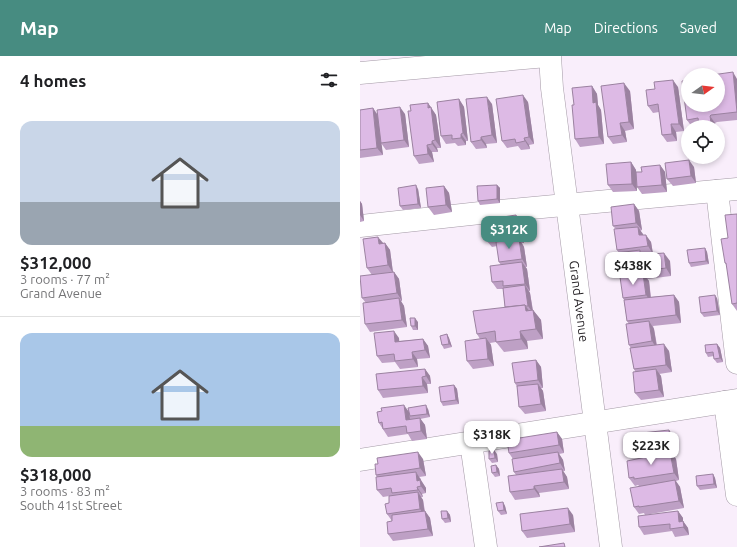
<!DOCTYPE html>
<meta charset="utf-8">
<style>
:root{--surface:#fff;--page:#f6f6f6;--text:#202124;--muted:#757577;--line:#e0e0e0;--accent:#478c81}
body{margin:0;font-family:Ubuntu,sans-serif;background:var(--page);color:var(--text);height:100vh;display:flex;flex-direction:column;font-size:15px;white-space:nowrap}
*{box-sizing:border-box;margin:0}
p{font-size:13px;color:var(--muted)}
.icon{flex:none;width:22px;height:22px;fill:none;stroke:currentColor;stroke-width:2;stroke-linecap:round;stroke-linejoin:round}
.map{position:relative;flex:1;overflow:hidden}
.details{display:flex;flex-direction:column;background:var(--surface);width:360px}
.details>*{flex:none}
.needle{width:26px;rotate:76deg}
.buttons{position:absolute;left:321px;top:12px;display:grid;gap:8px}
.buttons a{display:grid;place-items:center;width:44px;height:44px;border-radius:50%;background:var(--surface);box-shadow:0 2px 6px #0003;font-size:20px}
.price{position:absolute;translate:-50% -34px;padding:0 9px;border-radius:8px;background:#fff;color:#222;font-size:13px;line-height:26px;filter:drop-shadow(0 1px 2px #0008)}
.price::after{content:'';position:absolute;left:50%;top:24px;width:12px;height:9px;margin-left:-6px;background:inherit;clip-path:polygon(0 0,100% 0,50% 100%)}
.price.active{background:var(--accent);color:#fff}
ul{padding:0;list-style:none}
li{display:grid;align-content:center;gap:8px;height:212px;padding:0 20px}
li+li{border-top:1px solid var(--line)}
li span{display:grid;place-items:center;height:124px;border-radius:12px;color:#555}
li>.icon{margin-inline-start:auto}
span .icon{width:72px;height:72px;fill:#fffc;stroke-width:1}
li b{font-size:17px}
h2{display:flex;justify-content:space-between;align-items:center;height:48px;padding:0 20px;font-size:17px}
header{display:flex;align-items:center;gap:24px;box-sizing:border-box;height:56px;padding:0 20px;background:var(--accent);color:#fff}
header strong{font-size:19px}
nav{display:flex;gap:22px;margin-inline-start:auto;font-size:14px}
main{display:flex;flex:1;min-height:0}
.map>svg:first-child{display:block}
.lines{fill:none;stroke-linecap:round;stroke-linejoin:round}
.minor-casing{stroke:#a399a5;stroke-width:23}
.minor{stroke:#fff;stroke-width:22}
.wall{fill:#bea0c5}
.shaded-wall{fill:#9b82a0}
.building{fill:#ddbae5;stroke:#9b82a0}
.labels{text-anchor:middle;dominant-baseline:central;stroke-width:4;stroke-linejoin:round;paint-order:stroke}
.street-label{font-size:13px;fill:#221e22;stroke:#f9eefb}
</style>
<header>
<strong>Map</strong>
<nav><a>Map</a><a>Directions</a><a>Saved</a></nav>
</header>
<main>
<section class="details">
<h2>4 homes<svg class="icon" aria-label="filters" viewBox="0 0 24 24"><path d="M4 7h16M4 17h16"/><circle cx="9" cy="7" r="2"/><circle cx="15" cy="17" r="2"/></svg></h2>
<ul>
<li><span style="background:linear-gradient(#c9d6e8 65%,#9aa5b1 0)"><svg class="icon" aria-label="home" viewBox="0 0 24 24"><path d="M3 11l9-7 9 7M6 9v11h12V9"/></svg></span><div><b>$312,000</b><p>3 rooms · 77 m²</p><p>Grand Avenue</p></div></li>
<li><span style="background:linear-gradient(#a9c7e8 75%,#8fb573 0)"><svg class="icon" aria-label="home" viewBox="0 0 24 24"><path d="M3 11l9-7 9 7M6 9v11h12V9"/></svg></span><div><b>$318,000</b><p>3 rooms · 83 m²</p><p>South 41st Street</p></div></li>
</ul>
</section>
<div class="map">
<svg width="377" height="491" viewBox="0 0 377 491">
<rect width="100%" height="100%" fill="#f9eefb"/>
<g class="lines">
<defs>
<g id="minor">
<path id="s1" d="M190 0 192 32 251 491"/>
<polyline points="0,17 187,0"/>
<polyline points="357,135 377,307"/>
<polyline points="0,170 129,156 377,133"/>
<polyline points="365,346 377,439"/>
<polyline points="111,387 126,491"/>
<polyline points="0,404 377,344"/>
</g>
</defs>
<use href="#minor" class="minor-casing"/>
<use href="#minor" class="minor"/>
</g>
<g class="wall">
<polygon points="377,23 377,64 357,66 355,67 356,71 341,71 340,70 332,71 327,64"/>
<polygon points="232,30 237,38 238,49 241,54 244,88 220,91 215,83 214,49"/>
<polygon points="318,31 324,75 316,76 317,85 307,86 302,79 299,56 293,57 288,50"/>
<polygon points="270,35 274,73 265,75 267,86 253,88 248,81"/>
<polygon points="99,43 104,51 108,85 106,85 106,89 98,90 95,87 86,88 81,80"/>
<polygon points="168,46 174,88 169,89 170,93 161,94 158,90 147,92 142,85"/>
<polygon points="68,47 76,59 81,92 77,92 78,96 72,96 74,106 59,108 54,100 51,55"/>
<polygon points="132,48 137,87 126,88 127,92 116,93 111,86"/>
<polygon points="13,52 18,59 45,58 49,91 26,94 21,87 23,99 0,102 0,54"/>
<polygon points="271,106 276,114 276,116 282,116 300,109 305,116 307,136 282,138 277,131 276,124 277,135 253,136 248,129"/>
<polygon points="334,111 336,127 313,130 307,123"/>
<polygon points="137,129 140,132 140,147 120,149 118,145"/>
<polygon points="84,130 89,137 92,156 74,159 68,151"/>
<polygon points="58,133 61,152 43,154 40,150"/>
<polygon points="0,145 2,148 4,165 0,166"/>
<polygon points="274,148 279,155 282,174 280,175 283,179 291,186 293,198 288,198 310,205 311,220 287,223 289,225 291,241 314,239 319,246 321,267 293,270 294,273 297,289 309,295 312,316 299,318 301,320 304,341 281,344 275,337 275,315 274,313 271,292 269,289 269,268 267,265 264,244 263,242 261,221 260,218 259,197 257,194 256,173 253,170"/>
<polygon points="377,158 377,255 372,248 367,210 365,207 368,182"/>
<polygon points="156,159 161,167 164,187 162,187 164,191 167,211 165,211 167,213 170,235 169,235 170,237 173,254 181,264 183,283 167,285 168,293 144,296 136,286 130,287 131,289 134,310 113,313 107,305 120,283 117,278 145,251 143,233 137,233 132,226 141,209 139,206 137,190 132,191 126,184 131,169"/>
<polygon points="23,187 25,187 30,194 33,216 34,216 39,223 42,245 41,245 44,250 47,271 10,276 5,268 6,247 2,242 12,219 7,212"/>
<polygon points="345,192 347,196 349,208 331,211 329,207"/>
<polygon points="357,242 360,259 344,261 341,257"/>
<polygon points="58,266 58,274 53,274 51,270"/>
<polygon points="87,278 89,282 92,291 84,293 82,289"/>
<polygon points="39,282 39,285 63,283 68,290 70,302 57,303 58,311 40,313 35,306 22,307 17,300"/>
<polygon points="357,288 360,292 363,306 357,307 354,303 354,300 348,301 346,297"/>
<polygon points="176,304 181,311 183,332 181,332 183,335 186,355 165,358 159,351 157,331 155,327"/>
<polygon points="65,313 70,320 71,328 67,328 68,337 23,342 18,334"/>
<polygon points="94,329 97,333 99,348 83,350 81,346"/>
<polygon points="68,353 70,361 60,363 65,369 67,383 52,385 48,378 28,381 19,367 49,355"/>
<polygon points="309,374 314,381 316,399 313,399 316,403 319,424 316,425 320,431 324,452 285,459 284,457 279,458 274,451 279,430 278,429 275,430 269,422 280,402 279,401 276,402 271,394"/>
<polygon points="197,376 202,383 204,397 199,398 203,404 205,415 203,415 207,421 209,433 179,437 180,441 155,444 150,436 156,419 154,416 153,403 149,397"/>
<polygon points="137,398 138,406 132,407 129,403"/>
<polygon points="63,403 66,420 59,421 61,423 61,425 66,432 66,437 62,438 63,441 61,441 63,444 65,455 70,462 73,480 33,485 28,478 32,465 27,458 29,447 29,440 23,441 17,434 17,421 16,419"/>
<polygon points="136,409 139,413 140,420 135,421 132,417"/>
<polygon points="353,418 355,422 357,432 340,434 337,430"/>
<polygon points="143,446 145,450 147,458 141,459 138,455"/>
<polygon points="87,455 90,459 91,466 85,467 82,463"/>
<polygon points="318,455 323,462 323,465 328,472 329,479 315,481 312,475 284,479 279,471"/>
<polygon points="213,459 215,476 167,482 162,475"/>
</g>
<g class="shaded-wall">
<polygon points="373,16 377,23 377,56"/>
<polygon points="313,24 318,31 324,75 319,68"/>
<polygon points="264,27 270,35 274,73 269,66"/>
<polygon points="232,30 237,38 238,49 241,54 244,88 239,81 233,47"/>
<polygon points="163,39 168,46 174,88 169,81"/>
<polygon points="127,41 132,48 137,87 132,79"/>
<polygon points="99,43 104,51 108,85 103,77"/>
<polygon points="68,47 76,59 81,92 75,84"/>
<polygon points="40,51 45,58 49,91 44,84"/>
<polygon points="13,52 18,60 23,99 17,92"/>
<polygon points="350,60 355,67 356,71 354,71 351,67"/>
<polygon points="260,67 265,75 267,86 262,79"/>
<polygon points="311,68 316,76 317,85 312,78"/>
<polygon points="101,78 106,85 106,89 101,82"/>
<polygon points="121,81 126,88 127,92 121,84"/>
<polygon points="164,82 169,89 170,93 165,85"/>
<polygon points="72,85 77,92 78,96 72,88"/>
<polygon points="67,89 72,96 74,106 68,98"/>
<polygon points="329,104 334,111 336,127 331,120"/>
<polygon points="271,106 276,114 277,135 272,128"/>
<polygon points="300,109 305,116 307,136 302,129"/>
<polygon points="56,129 58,133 61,152 58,148"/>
<polygon points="137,129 140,132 140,147 137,143"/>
<polygon points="84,130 89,137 92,156 86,149"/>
<polygon points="0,145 2,148 4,165 0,159"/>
<polygon points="274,148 279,155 282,174 276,167"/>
<polygon points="156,159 161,167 164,187 158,179"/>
<polygon points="278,171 283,178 284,187 279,179"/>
<polygon points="286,179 291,186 293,198 288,190"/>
<polygon points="18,181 24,188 19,188"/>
<polygon points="159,183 164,191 167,211 162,203"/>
<polygon points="25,187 30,194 33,217 28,209"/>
<polygon points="345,192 347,196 349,208 346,205"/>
<polygon points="304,197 310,205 311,220 306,212"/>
<polygon points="162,206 167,213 170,235 165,228"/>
<polygon points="34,216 39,223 42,245 37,237"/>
<polygon points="283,218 289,225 291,246 286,239"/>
<polygon points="165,229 170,237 173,257 168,250"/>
<polygon points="314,239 319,246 321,267 316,259"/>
<polygon points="355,239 357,242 360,259 357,255"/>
<polygon points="39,242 44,250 47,271 42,264"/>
<polygon points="165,249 172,259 166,255"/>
<polygon points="173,254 181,264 183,283 176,273"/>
<polygon points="55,262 58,266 58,274 55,270"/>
<polygon points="289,265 294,273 297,293 292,285"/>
<polygon points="34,275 39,282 40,293 35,286"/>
<polygon points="160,275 167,285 168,293 161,283"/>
<polygon points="87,278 89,282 92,291 89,288"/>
<polygon points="126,282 131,289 134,310 128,303"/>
<polygon points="63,283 68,290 70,302 65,294"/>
<polygon points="304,288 309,295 312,316 306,309"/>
<polygon points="357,288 360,292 363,306 360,302"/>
<polygon points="52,296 57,303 58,311 53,303"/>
<polygon points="176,304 181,311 183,332 178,324"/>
<polygon points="65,313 70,320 71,328 66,320"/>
<polygon points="296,313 301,320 304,341 299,334"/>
<polygon points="62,321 67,328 68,337 63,330"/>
<polygon points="178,328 183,335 186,355 181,348"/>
<polygon points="94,329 97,333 99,348 96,344"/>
<polygon points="44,349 49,356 51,371 46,364"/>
<polygon points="66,349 68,353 70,361 67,358"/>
<polygon points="60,362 65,369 67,383 61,375"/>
<polygon points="309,374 314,381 316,399 311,392"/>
<polygon points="197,376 202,383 204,397 199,389"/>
<polygon points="134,394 137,398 138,406 135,402"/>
<polygon points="58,396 63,403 66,420 60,412"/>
<polygon points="198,396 203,404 205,415 200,407"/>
<polygon points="310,396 316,403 319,424 314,417"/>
<polygon points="136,409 139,413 140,420 137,416"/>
<polygon points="202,413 207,421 209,433 204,426"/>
<polygon points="56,416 66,432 66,437 57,425"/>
<polygon points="353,418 355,422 357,432 354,428"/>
<polygon points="315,424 320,431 324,452 319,445"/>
<polygon points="174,430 179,437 180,441 174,433"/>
<polygon points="57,431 62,438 63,441 58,434"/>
<polygon points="58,436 63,444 65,461 60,453"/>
<polygon points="143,446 145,450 147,458 144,454"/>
<polygon points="208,452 213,459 215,476 210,468"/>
<polygon points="65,455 70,462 73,480 68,473"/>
<polygon points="87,455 90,459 91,466 88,462"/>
<polygon points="318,455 323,462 323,465 328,472 329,479 319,466"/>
</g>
<g class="building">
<polygon points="373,16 377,56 351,59 350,60 351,67 339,69 338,62 327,64 322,25 328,25 328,49 358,49 358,19 352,19"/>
<polygon points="313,24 319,68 311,68 312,78 302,79 298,48 288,50 286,34 295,33 294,26"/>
<polygon points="264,27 269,66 260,67 262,79 248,81 241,30"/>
<polygon points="232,30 233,47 236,46 239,81 215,83 212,49 214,49 212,32"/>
<polygon points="163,39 169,81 164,82 165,85 156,87 155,83 142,85 136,43"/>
<polygon points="127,41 132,79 121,81 121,84 111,86 106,43"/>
<polygon points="99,43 103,77 101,78 101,82 92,83 92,79 81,80 77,46"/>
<polygon points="68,47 68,52 71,51 75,84 72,85 72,88 67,89 68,98 54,100 48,55 51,55 50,49"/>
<polygon points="40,51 44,84 21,87 17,54"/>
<polygon points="13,52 17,92 0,94 0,54"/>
<polygon points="329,104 331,120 307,123 305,107"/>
<polygon points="271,106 272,128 248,129 246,108"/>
<polygon points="300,109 302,129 277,131 276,116 282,116 281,111"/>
<polygon points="56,129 58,148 40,150 38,132"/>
<polygon points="137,129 137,143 118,145 117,130"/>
<polygon points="84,130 86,149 68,151 66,132"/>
<polygon points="274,148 276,167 253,170 251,151"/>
<polygon points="377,158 377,247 372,248 366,207 365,207 361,183 368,182 365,159"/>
<polygon points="156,159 158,179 126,184 124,170 131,169 130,163"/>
<polygon points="278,171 279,179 286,179 288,190 257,194 254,173"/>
<polygon points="18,181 19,188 25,187 28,209 7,212 3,183"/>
<polygon points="159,183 162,203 139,206 136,186"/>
<polygon points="345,192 346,205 329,207 327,194"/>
<polygon points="280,194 280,199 304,197 306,212 260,218 257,197"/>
<polygon points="162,206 165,228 143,230 143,225 132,226 130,210"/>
<polygon points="34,216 37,237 2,242 0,220"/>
<polygon points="283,218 286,239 263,242 260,221"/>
<polygon points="165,229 168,250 166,250 165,249 145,251 143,232"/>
<polygon points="314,239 316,259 267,265 264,244"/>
<polygon points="355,239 357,255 341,257 339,241"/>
<polygon points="39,242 42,264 5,268 3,247"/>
<polygon points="165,249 166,255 173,254 176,273 160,275 161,283 136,286 135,275 117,278 113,255"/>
<polygon points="50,262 55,262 55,270 51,270"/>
<polygon points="289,265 292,285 269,289 266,268"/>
<polygon points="34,275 35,286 63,283 65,294 52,296 53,303 35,305 34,298 17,300 14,277"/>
<polygon points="87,278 89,288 82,289 80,280"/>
<polygon points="126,282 128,303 107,305 105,285"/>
<polygon points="304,288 306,309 274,313 270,292"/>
<polygon points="357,288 360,302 354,303 353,296 346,297 345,289"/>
<polygon points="176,304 178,324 155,327 152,307"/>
<polygon points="65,313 66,320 62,321 63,330 18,334 16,318"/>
<polygon points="296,313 299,334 275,337 273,316"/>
<polygon points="178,328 181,348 159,351 157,330"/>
<polygon points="94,329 96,344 81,346 79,331"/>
<polygon points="44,349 46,364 60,362 61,375 47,377 46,370 23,373 22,366 19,367 17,356 22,355 21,352"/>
<polygon points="66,349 67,358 50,360 48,352"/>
<polygon points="309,374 311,392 276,396 276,394 271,394 269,382 273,382 273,378"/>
<polygon points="197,376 199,389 149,397 147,384"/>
<polygon points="134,394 135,402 129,403 129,395"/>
<polygon points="58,396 60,412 16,419 15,408 18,408 17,402"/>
<polygon points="198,396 200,407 154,416 152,403"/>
<polygon points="310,396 314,417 274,423 274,421 269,422 267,405"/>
<polygon points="136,409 137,416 132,417 131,410"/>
<polygon points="202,413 204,426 174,430 174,433 150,436 148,420"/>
<polygon points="56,416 57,425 60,424 61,430 57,431 58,434 32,437 31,432 17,434 16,421"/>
<polygon points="353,418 354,428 337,430 336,420"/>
<polygon points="315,424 319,445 279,451 279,450 274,451 270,432"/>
<polygon points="58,436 60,453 27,458 25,448 29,447 29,440"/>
<polygon points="143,446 144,454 138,455 136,447"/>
<polygon points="208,452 210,468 162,475 160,458"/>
<polygon points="65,455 68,473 28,478 27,466 32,465 32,459"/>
<polygon points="81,455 87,455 88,462 82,463"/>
<polygon points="318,455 319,466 323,465 324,471 310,473 310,468 279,471 278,460"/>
<polygon points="204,487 205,491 179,491"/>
</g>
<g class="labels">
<g class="street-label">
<text stroke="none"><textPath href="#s1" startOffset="247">Grand Avenue</textPath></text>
</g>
</g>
</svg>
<div class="buttons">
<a><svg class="needle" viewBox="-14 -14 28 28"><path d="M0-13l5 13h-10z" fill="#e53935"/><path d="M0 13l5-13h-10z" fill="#757577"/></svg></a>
<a><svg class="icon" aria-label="locate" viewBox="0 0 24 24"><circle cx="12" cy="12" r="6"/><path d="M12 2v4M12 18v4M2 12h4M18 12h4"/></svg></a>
</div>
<b class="price active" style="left:149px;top:194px">$312K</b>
<b class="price" style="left:273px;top:230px">$438K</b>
<b class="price" style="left:132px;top:399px">$318K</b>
<b class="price" style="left:291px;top:410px">$223K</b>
</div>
</main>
